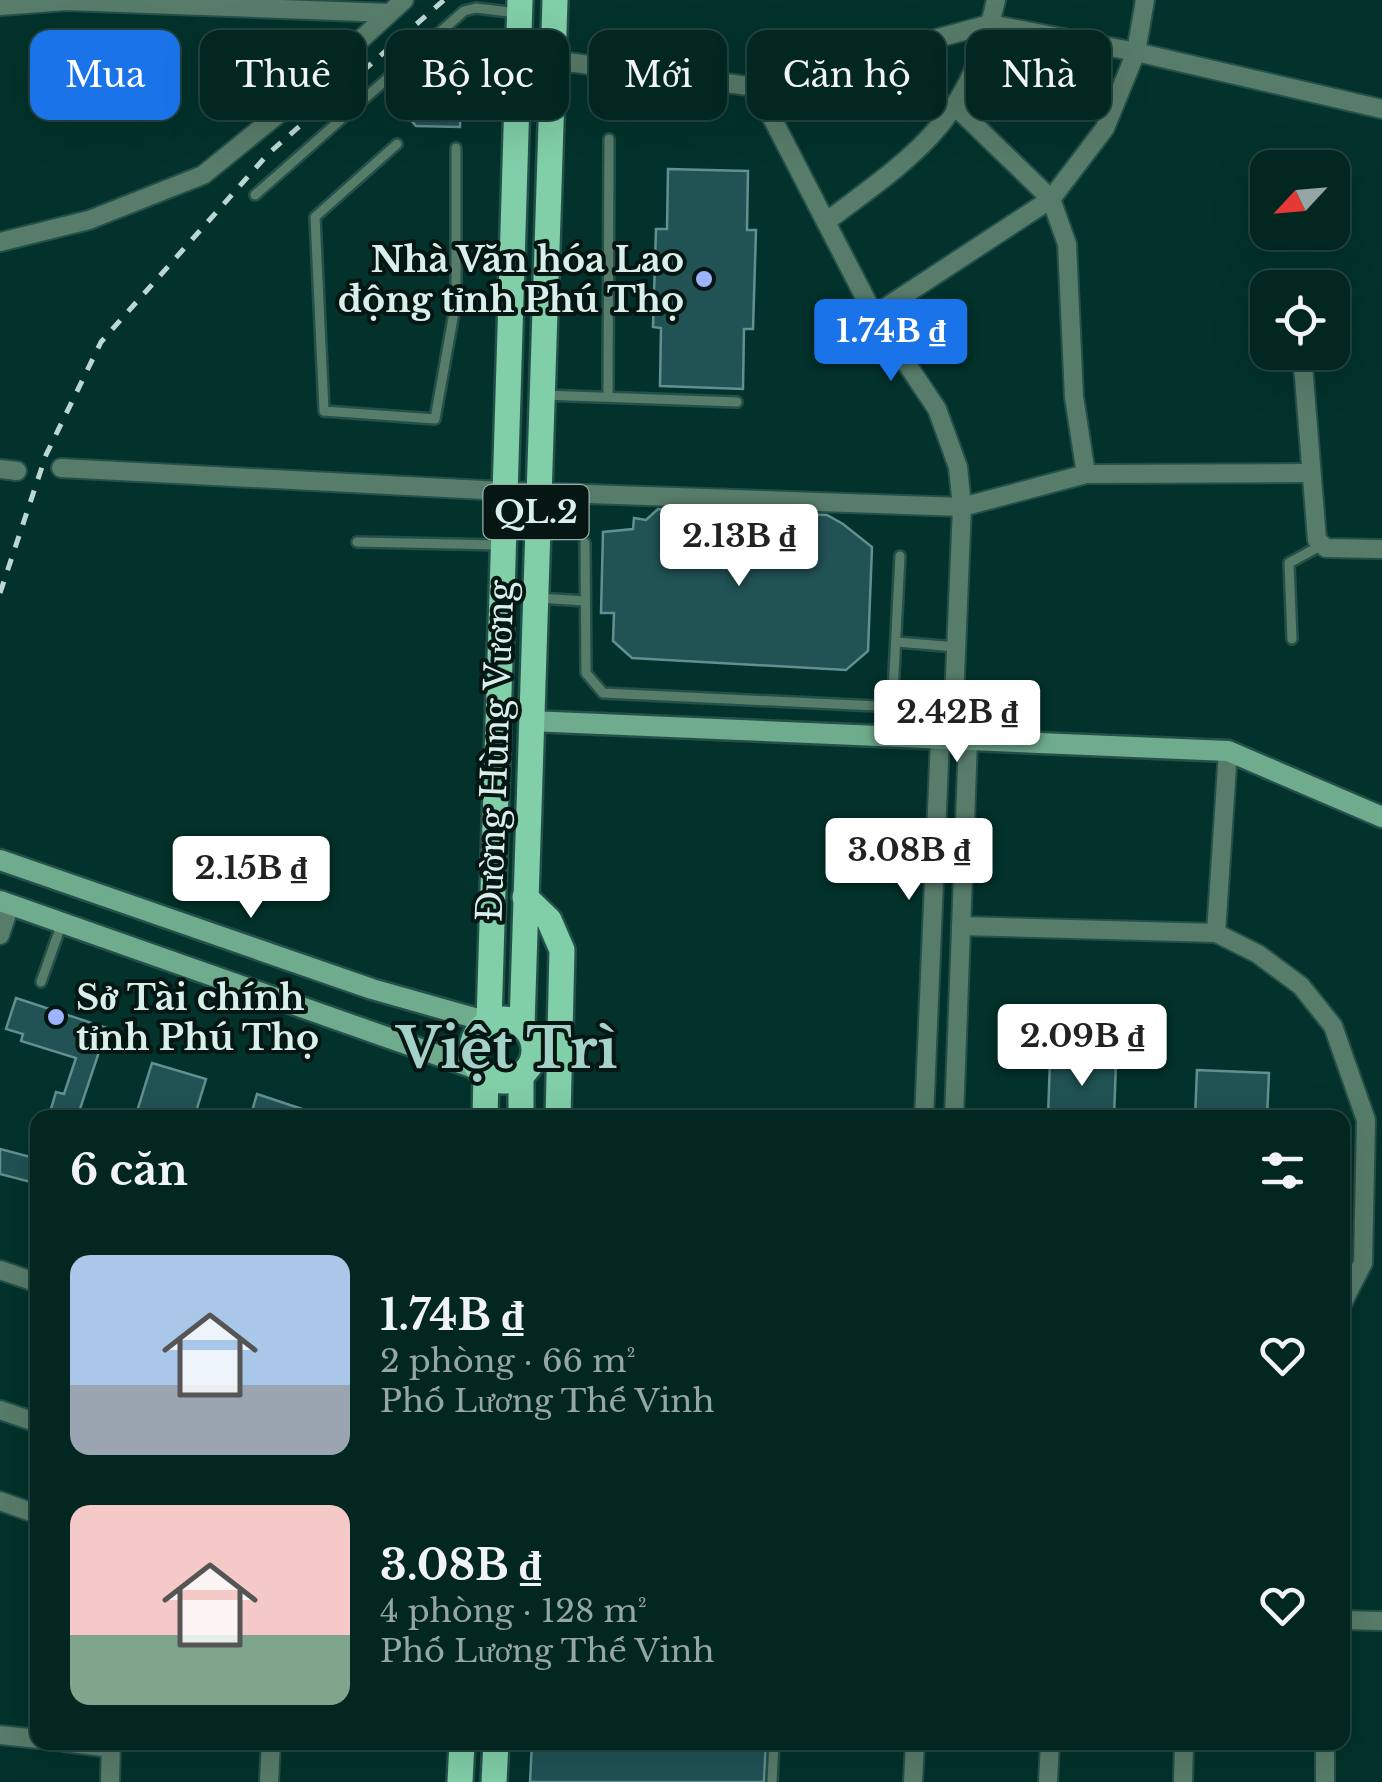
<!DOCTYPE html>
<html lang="vi">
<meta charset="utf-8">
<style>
:root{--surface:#022620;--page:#10322d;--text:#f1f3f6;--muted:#96a5a5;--line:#23433e;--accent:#1a73e8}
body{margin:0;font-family:"Libre Baskerville",serif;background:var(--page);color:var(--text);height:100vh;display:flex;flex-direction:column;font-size:38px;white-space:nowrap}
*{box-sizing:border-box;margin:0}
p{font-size:32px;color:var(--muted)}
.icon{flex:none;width:55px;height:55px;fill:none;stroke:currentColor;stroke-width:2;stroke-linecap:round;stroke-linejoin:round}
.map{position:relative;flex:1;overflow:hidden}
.side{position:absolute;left:30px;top:1110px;width:1320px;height:640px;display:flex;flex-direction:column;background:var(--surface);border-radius:20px;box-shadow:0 10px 40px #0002,0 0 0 2px var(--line)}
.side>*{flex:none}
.banner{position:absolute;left:30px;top:30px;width:1322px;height:90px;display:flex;gap:20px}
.needle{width:65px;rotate:244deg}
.buttons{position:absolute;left:1250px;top:150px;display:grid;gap:20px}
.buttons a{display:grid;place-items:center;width:100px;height:100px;border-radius:20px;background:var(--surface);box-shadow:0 10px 40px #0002,0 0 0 2px var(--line);font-size:50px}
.price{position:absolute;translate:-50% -85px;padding:0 22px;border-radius:10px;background:#fff;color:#222;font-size:32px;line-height:65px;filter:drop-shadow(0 2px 5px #0008)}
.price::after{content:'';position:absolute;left:50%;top:60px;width:30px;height:22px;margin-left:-15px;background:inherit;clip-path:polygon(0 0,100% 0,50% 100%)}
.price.active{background:var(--accent);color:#fff}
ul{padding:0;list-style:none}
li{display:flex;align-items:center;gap:30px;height:250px;padding:0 40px}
li span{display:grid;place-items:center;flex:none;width:280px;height:200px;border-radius:20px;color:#555}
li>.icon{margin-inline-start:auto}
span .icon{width:120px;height:120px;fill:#fffc;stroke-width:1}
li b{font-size:42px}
h2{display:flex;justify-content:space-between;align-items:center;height:120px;padding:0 40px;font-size:42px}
.tag{padding:0 35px;border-radius:20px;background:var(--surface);box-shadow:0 10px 40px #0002,0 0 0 2px var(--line);font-size:35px;line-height:90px}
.tag.active{background:var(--accent);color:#fff}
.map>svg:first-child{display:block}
.building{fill:#215254;stroke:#629092;stroke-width:2.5}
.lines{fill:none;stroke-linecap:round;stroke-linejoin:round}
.lane-casing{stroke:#24504a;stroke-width:14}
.street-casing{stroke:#24504a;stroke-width:22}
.secondary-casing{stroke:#24504a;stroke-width:25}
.primary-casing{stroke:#24504a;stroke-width:30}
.lane{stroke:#587c6a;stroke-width:9}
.street{stroke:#587c6a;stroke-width:18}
.secondary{stroke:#6fab8d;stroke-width:20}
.primary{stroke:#80cfa8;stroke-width:25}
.rail{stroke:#bcd7d1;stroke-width:5;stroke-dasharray:12 12;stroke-linecap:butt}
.poi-dot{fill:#9eb3fd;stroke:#051613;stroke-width:4}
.labels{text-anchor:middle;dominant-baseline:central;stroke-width:8;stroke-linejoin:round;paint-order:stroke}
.shield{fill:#051613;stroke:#99afaa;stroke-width:2.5}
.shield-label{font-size:32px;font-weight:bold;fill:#d9f0ea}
.poi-label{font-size:35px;font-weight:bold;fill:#d9f0ea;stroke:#051613;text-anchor:end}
.street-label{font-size:35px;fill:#d9f0ea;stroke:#051613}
.town-label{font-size:55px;font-weight:bold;fill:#a5d2c8;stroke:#051613}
</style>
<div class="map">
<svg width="1382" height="1782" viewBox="0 0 1382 1782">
<rect width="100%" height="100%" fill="#02322b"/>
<g class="building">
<polygon points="406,86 461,94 460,127 416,126 392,98"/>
<polygon points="668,169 748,171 747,230 756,230 753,329 744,329 743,389 660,386 661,328 653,327 656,229 667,229"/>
<polygon points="658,509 827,515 843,524 872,547 868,651 846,670 632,658 613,641 614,613 601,613 603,532 633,529 634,518 646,520"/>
<polygon points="16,998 107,1028 77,1118 55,1118 57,1111 51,1109 56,1092 64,1094 76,1058 21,1041 23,1034 6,1029"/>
<polygon points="1050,1059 1116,1062 1114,1118 1048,1118"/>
<polygon points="152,1063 206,1079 194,1118 135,1118"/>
<polygon points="1197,1070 1269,1073 1267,1118 1195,1118"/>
<polygon points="257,1094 320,1115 320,1118 250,1118"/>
<polygon points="0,1149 38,1159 38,1184 0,1174"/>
<polygon points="532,1742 766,1742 764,1782 530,1782"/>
</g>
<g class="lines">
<defs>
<g id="lane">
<polyline points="397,144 315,217 324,411 435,419 456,301 506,304"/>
<polyline points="456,148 456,301"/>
<polyline points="255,195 464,11 476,8 517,13"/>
<polyline points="543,395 737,402"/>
<polyline points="608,396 609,139"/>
<polyline points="357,542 501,545"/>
<polyline points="585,543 586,673 603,693 877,706 893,693 900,556"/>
<polyline points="538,598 585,601"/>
<polyline points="1292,639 1289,563 1320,546"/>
<polyline points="897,642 956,647"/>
<polyline points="41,982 62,923"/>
<polyline points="772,1782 774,1742"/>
</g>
<g id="street">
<polyline points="0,6 67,1 389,13"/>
<polyline points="552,60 756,87 990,24 1136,52 1382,109"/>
<polyline points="756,87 874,315 937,409 958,467 962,507 954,700 940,739 924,1118"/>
<polyline points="957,108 1051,199 1067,244 1074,397 1086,474"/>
<path d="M827 221C921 151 969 120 996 0"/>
<polyline points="0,242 89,220 203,175 287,107 404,0"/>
<polyline points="874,315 1051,199 1105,128 1136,52 1145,0"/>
<polyline points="1302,352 1317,540 1326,548 1382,549"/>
<polyline points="61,468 503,491 962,507 1086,474 1308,473"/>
<polyline points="0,469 17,471"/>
<polyline points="954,700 968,740 954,1118"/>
<polyline points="961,926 1216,933 1258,954 1301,986 1333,1026 1366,1120 1363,1263 1342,1304"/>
<polyline points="1216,933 1228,751"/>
<polyline points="0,935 10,905"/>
<polyline points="0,1270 38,1283"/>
<polyline points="0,1410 38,1423"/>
<polyline points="0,1501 31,1512"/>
<polyline points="1342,1620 1382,1621"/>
<polyline points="0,1735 38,1739"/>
<polyline points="64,1742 111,1748"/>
<polyline points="110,1782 111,1742"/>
<polyline points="269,1782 271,1742"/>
<polyline points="913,1782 915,1742"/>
<polyline points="1048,1782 1050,1742"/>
<polyline points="1183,1782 1184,1742"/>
<polyline points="1325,1782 1325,1742"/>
</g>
<g id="secondary">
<polyline points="530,721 1228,751 1382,817"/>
<polyline points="0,860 372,989 489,1022"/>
<polyline points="0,901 480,1070"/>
</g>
<g id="primary">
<polyline points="525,897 549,920 562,950 558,1118"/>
<circle cx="503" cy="1050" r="31"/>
<polyline points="489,1022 520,0"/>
<polyline points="522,1025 555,0"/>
<polyline points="485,1118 486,1075"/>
<polyline points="521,1118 521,1075"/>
<polyline points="460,1782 462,1742"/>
<polyline points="494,1782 496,1742"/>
</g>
</defs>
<use href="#lane" class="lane-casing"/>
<use href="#street" class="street-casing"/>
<use href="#secondary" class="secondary-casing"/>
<use href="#primary" class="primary-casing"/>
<use href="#lane" class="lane"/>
<use href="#street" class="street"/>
<use href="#secondary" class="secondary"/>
<use href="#primary" class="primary"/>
<polyline class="rail" points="0,593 46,455 101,342 269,153 444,0"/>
</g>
<g class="poi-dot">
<circle cx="704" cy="279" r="10"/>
<circle cx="56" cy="1017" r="10"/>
</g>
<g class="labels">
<rect class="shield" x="483.5" y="485" width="105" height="54" rx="8"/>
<g class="shield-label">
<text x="536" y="512">QL.2</text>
</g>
<g class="poi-label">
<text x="684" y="259">Nhà Văn hóa Lao<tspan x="684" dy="40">động tỉnh Phú Thọ</tspan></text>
<text x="76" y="997" text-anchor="start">Sở Tài chính<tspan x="76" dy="40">tỉnh Phú Thọ</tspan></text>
</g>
<g class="street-label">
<text transform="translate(495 751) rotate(-88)">Đường Hùng Vương</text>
</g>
<g class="town-label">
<text x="507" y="1049">Việt Trì</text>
</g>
</g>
</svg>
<div class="buttons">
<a><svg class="needle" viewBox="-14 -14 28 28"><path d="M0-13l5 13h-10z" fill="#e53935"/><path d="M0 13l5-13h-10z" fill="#96a5a5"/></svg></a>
<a><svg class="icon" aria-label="locate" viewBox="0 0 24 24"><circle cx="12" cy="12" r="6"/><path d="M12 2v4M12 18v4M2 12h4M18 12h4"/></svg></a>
</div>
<b class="price active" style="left:891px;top:384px">1.74B ₫</b>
<b class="price" style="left:739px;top:589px">2.13B ₫</b>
<b class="price" style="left:957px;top:765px">2.42B ₫</b>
<b class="price" style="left:909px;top:903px">3.08B ₫</b>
<b class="price" style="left:251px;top:921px">2.15B ₫</b>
<b class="price" style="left:1082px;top:1089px">2.09B ₫</b>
<div class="banner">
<a class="tag active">Mua</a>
<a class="tag">Thuê</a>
<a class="tag">Bộ lọc</a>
<a class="tag">Mới</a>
<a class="tag">Căn hộ</a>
<a class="tag">Nhà</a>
</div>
<section class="side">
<h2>6 căn<svg class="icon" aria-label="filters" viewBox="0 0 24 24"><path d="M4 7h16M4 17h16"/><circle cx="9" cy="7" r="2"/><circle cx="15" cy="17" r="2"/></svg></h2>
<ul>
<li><span style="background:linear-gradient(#a9c7e8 65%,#9aa5b1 0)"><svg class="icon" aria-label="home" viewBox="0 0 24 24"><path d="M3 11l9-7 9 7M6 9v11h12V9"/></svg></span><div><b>1.74B ₫</b><p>2 phòng · 66 m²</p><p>Phố Lương Thế Vinh</p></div><svg class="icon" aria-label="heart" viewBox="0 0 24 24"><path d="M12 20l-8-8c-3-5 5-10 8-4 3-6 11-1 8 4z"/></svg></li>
<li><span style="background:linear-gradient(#f6c9c9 65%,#7fa58c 0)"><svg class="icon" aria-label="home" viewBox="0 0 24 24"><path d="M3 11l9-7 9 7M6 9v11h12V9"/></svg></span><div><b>3.08B ₫</b><p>4 phòng · 128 m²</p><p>Phố Lương Thế Vinh</p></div><svg class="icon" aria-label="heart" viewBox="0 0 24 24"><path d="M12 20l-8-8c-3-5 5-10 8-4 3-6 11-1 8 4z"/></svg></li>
</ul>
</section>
</div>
